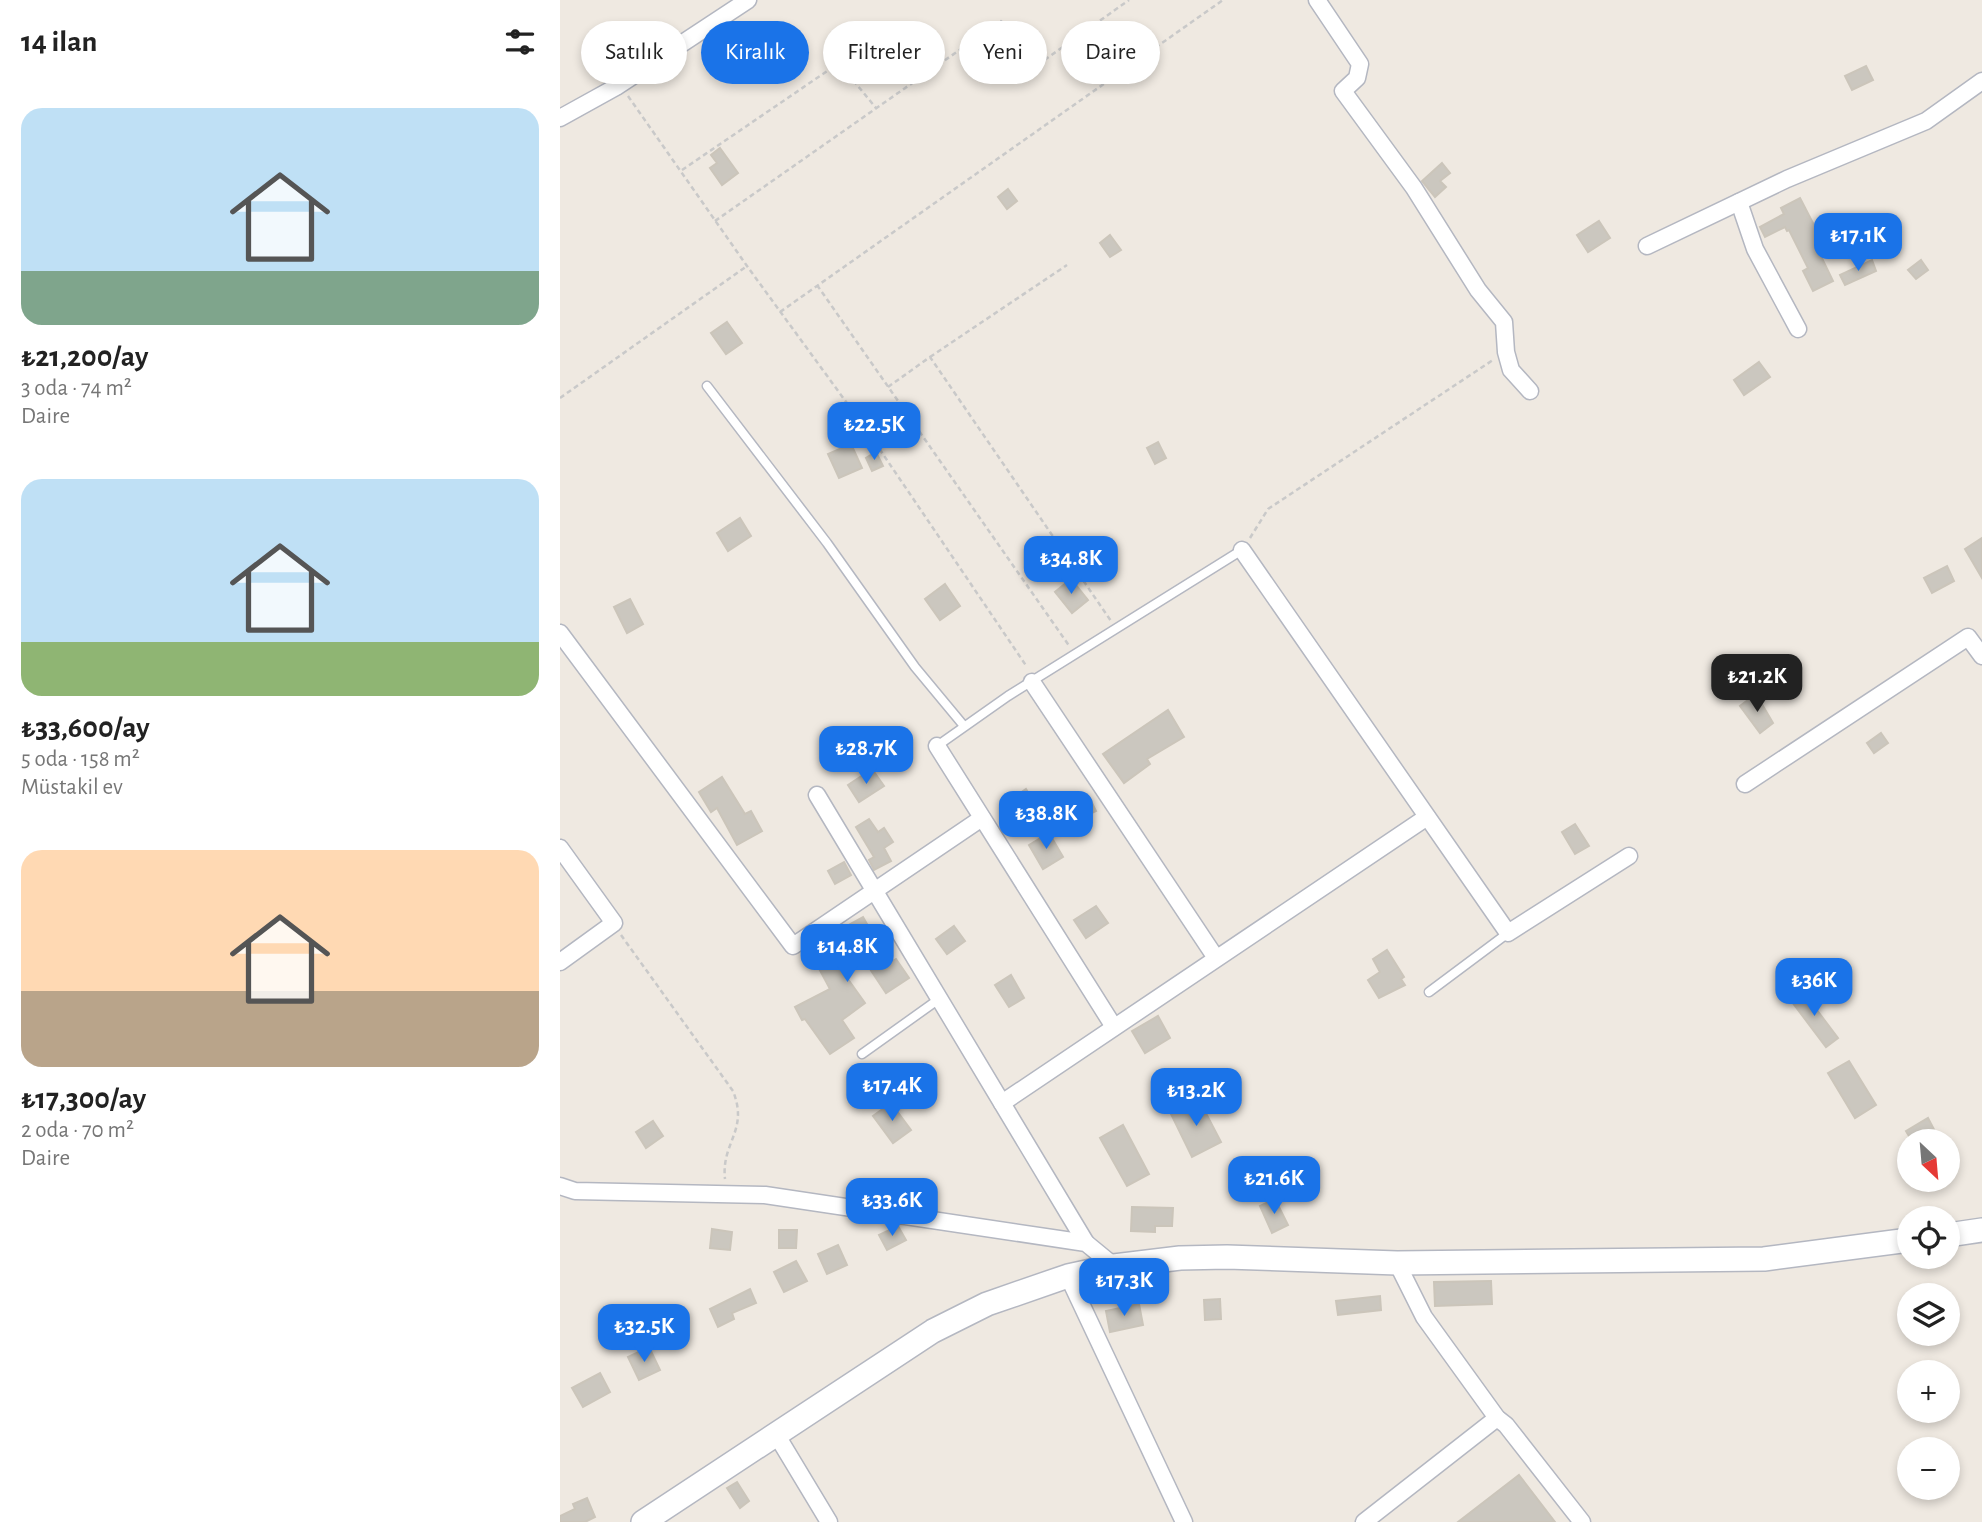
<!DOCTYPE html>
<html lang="tr">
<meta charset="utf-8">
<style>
:root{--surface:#fff;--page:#f6f6f6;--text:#222;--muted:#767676;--accent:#1a73e8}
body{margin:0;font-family:"Alegreya Sans",sans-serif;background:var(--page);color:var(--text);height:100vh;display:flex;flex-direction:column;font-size:26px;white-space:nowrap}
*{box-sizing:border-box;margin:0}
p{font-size:23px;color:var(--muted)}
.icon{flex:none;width:38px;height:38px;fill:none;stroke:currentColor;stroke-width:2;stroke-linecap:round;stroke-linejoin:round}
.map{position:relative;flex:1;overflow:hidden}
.side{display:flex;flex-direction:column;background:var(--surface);width:560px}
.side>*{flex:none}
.banner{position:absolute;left:21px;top:21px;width:665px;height:63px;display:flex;gap:14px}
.needle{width:46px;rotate:154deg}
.buttons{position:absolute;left:1337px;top:1129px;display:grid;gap:14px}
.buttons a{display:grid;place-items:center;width:63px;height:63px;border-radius:50%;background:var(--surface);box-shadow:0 4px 10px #0003;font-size:35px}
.price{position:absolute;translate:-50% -60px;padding:0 16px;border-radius:14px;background:var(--accent);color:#fff;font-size:23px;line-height:46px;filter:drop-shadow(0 2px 4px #0008)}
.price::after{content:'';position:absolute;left:50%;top:42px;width:21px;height:16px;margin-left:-10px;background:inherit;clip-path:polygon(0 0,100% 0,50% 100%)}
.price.on{background:#222;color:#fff}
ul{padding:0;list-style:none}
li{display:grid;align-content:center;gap:14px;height:371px;padding:0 21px}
li span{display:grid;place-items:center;height:217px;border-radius:21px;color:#555}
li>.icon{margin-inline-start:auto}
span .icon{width:126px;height:126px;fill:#fffc;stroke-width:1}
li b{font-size:30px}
h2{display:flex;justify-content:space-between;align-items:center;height:84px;padding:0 21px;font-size:30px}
.tag{padding:0 24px;border-radius:32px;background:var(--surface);box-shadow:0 4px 10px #0003;font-size:24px;line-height:63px}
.tag.on{background:var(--accent);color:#fff}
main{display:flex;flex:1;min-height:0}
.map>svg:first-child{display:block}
.building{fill:#cbc7bf;stroke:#cbc5ba;stroke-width:2}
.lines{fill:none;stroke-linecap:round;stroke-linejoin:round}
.service-casing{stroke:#b4b7c1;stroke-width:11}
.minor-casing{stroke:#b4b7c1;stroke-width:19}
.secondary-casing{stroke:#b4b7c1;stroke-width:26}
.path{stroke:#c9c9c9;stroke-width:2.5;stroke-dasharray:5 3.5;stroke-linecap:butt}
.service{stroke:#fff;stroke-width:8}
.minor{stroke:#fff;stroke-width:16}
.secondary{stroke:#fff;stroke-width:23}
</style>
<main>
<section class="side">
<h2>14 ilan<svg class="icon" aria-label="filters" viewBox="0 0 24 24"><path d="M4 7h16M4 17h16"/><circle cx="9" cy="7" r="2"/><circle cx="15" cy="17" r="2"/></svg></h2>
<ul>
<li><span style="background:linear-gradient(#bfe0f5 75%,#7fa58c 0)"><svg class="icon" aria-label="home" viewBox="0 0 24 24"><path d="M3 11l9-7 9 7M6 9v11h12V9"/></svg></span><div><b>₺21,200/ay</b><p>3 oda · 74 m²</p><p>Daire</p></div></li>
<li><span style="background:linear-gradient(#bfe0f5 75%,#8fb573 0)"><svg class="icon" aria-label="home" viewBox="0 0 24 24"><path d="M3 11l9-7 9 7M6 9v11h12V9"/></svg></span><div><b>₺33,600/ay</b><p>5 oda · 158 m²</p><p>Müstakil ev</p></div></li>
<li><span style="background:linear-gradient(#ffd9b3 65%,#b9a48a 0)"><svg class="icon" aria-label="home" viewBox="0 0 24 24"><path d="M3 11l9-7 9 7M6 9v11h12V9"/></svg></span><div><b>₺17,300/ay</b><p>2 oda · 70 m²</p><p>Daire</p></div></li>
</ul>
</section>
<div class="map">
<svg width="1422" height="1522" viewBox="0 0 1422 1522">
<rect width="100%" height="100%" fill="#efe9e1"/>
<g class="building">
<polygon points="1306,66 1313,80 1292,90 1285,76"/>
<polygon points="160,148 178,173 162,185 150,168 157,163 151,155"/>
<polygon points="882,163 890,173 880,181 886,187 875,197 862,181"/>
<polygon points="448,189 457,201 447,209 438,197"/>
<polygon points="1240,198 1256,229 1283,216 1291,234 1258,250 1273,281 1253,291 1243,271 1248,268 1229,230 1227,231 1225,227 1205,237 1200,227 1224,214 1221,208"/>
<polygon points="1039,221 1050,238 1028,252 1017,235"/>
<polygon points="550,235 561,250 550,257 540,243"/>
<polygon points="1312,260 1316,271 1285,285 1280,275"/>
<polygon points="1361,260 1368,270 1356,279 1348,270"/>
<polygon points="167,322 182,343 166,354 151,333"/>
<polygon points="1199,362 1210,377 1184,395 1174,380"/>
<polygon points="598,442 606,458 595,464 587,448"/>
<polygon points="291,444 302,468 279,478 268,454"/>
<polygon points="316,452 323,466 312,471 306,458"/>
<polygon points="180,518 191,536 168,551 157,533"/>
<polygon points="1422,538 1422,578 1405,549"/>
<polygon points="1387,566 1394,581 1372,593 1364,578"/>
<polygon points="511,579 528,600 512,613 495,592"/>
<polygon points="385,584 400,606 380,620 365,599"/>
<polygon points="70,599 83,624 67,633 54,607"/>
<polygon points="1196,694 1213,723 1200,733 1180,706"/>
<polygon points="608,710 624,737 587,759 590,764 564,783 543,754"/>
<polygon points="1321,733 1328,743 1314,753 1307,743"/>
<polygon points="312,769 324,786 299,802 288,785"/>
<polygon points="162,777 185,814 191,811 202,831 177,845 157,808 151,812 139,792"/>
<polygon points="466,789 483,817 473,824 456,796"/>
<polygon points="531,801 536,811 523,817 518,807"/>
<polygon points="309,819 318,832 324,828 333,842 324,848 331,861 314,870 309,860 314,857 296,827"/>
<polygon points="1015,824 1029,846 1015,854 1002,832"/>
<polygon points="489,833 503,857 483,869 469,845"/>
<polygon points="284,862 291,875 275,884 268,871"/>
<polygon points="536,906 548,923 526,938 514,920"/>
<polygon points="303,917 329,963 336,959 349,978 326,993 306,963 285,975 305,1003 282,1020 294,1038 270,1054 245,1019 242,1020 235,1007 270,989 256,963 284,947 276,932"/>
<polygon points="394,926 405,941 387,954 376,939"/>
<polygon points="827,950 844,977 841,979 845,985 819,998 808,980 820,972 813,959"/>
<polygon points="451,975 464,998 449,1007 435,985"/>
<polygon points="1241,989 1278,1038 1266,1047 1229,998"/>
<polygon points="598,1016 610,1038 585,1053 572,1031"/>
<polygon points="1289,1061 1316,1105 1295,1118 1268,1073"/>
<polygon points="365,1068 376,1085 360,1095 349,1078"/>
<polygon points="339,1078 345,1088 334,1095 328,1084"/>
<polygon points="639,1100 661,1142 632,1157 611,1114"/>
<polygon points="331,1103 351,1130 333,1143 313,1116"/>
<polygon points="1368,1118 1380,1141 1352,1141 1346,1131"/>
<polygon points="93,1121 103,1136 86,1148 76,1132"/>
<polygon points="563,1125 589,1174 567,1186 540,1138"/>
<polygon points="715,1199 728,1225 712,1233 700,1206"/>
<polygon points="572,1207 613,1208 612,1226 595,1226 595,1232 571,1231"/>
<polygon points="338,1226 346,1240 327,1250 319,1235"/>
<polygon points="152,1229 172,1232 170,1250 150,1248"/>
<polygon points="219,1230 237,1230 236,1248 219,1248"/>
<polygon points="278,1245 287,1265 267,1274 258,1254"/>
<polygon points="236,1261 247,1281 224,1292 214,1272"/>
<polygon points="931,1281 932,1304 875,1306 874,1282"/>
<polygon points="190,1289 196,1303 172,1313 174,1319 158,1327 150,1309"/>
<polygon points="820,1296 821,1310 778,1315 776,1301"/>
<polygon points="660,1299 661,1319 645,1320 644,1300"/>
<polygon points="579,1304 583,1325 550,1332 546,1311"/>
<polygon points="89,1347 100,1370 79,1380 68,1357"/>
<polygon points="40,1373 50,1392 23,1407 12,1388"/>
<polygon points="959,1475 995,1522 898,1522"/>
<polygon points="177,1482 189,1501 180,1508 167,1488"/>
<polygon points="27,1498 35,1517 25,1522 0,1522 0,1516 15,1509 13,1504"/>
</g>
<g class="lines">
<defs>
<g id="service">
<polyline points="147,386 267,543 355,667 404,726"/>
<polyline points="377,746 448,696 682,550"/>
<polyline points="869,992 948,933"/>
<polyline points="302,1054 379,999"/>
</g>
<g id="minor">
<polyline points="757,0 800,64 797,78 783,91 854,188 918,290 944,322 946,352 951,370 970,391"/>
<polyline points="0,118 56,87 188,0"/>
<polyline points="1179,202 1195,249 1238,329"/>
<polyline points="1087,246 1227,179 1366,121 1422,81"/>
<polyline points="682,550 948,933 1069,856"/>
<polyline points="0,633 233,946 422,818"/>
<polyline points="472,682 656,958"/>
<polyline points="377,746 554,1027"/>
<polyline points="1185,784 1408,637 1422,656"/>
<polyline points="257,795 526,1243"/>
<polyline points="0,848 54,923 0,962"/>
<polyline points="442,1103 867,817"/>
<polyline points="0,1186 15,1191 205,1195 526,1243 554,1266"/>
<polyline points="837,1263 864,1317 937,1418 946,1425 1022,1522"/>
<polyline points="508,1276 624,1522"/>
<polyline points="216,1434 269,1522"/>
<polyline points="804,1522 937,1418"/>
</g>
<g id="secondary">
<polyline points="1388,1235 1422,1230"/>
<polyline points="83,1522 373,1331 427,1304 508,1276 554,1266 620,1258 667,1257 837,1263 1204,1259 1349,1240"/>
</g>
</defs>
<use href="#service" class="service-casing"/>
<use href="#minor" class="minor-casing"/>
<use href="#secondary" class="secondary-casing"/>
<g class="path">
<polyline points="68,96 187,266 308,432 467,667"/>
<polyline points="122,170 279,63 316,108"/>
<polyline points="155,221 441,21 476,66 569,0"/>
<polyline points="257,285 510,647"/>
<polyline points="220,312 663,0"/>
<polyline points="370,357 507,265"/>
<polyline points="328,387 370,357 551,621"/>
<polyline points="0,398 187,266"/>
<polyline points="690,538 708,509 933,360"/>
<path d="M61 935 173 1091C189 1131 161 1142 165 1179"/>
</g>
<use href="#service" class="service"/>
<use href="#minor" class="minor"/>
<use href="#secondary" class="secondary"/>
</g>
</svg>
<div class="buttons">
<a><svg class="needle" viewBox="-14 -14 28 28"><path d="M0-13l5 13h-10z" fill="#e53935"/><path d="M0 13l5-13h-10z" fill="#767676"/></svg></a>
<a><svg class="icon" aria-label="locate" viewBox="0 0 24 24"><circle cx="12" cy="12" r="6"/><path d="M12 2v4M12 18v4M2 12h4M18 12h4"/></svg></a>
<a><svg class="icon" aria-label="layers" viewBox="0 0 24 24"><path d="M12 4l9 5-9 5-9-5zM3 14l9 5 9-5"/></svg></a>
<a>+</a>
<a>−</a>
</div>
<b class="price" style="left:1298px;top:273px">₺17.1K</b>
<b class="price" style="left:314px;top:462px">₺22.5K</b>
<b class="price" style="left:511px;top:596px">₺34.8K</b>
<b class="price on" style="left:1197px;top:714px">₺21.2K</b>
<b class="price" style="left:306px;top:786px">₺28.7K</b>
<b class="price" style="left:486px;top:851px">₺38.8K</b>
<b class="price" style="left:287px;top:984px">₺14.8K</b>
<b class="price" style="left:1254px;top:1018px">₺36K</b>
<b class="price" style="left:332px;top:1123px">₺17.4K</b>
<b class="price" style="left:636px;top:1128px">₺13.2K</b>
<b class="price" style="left:714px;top:1216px">₺21.6K</b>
<b class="price" style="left:332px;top:1238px">₺33.6K</b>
<b class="price" style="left:564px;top:1318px">₺17.3K</b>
<b class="price" style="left:84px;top:1364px">₺32.5K</b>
<div class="banner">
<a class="tag">Satılık</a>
<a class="tag on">Kiralık</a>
<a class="tag">Filtreler</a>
<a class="tag">Yeni</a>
<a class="tag">Daire</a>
</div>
</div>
</main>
